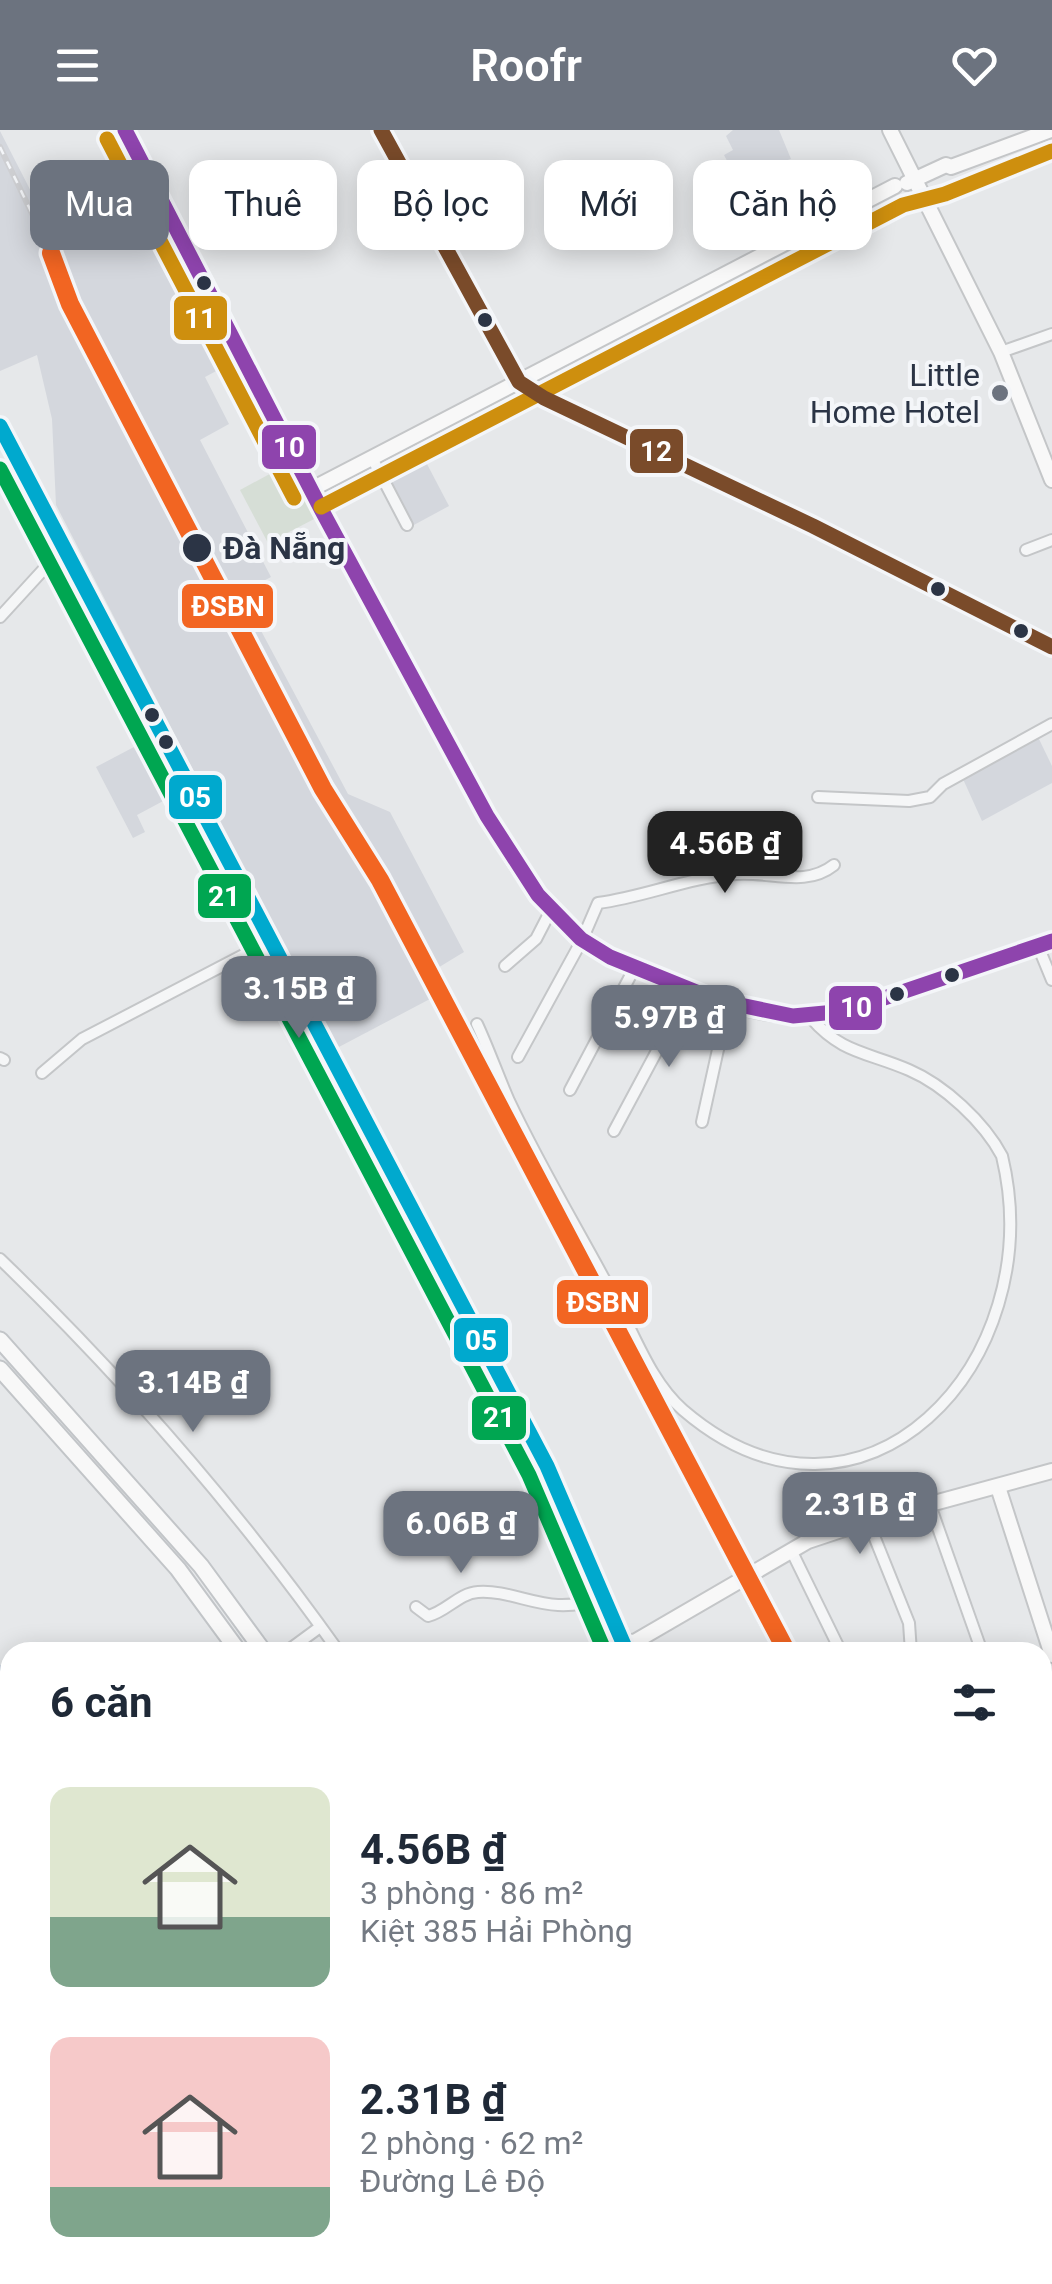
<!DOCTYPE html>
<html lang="vi">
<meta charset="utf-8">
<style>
:root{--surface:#fff;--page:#f6f6f7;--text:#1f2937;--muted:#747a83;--accent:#6c737f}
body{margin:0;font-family:Roboto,sans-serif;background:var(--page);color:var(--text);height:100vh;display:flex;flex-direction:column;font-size:38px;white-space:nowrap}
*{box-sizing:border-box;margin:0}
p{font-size:32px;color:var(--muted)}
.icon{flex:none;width:55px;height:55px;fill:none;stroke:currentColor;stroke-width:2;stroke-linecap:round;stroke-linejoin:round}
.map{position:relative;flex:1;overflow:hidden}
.sheet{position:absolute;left:0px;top:1512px;width:1052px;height:642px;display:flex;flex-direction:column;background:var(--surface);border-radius:30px 30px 0 0;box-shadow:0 5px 25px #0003}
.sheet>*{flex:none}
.hud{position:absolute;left:30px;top:30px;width:992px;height:90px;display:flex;gap:20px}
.price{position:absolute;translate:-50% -85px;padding:0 22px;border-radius:20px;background:var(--accent);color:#fff;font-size:32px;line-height:65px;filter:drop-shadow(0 2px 5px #0008)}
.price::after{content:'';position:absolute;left:50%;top:60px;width:30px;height:22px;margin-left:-15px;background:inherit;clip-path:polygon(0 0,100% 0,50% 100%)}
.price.current{background:#222;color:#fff}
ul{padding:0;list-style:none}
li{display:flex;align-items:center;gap:30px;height:250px;padding:0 50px}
li span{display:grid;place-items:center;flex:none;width:280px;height:200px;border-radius:20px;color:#555}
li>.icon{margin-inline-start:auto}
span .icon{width:120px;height:120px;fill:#fffc;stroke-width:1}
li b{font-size:42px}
h2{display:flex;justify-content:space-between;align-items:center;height:120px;padding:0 50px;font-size:42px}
.tag{padding:0 35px;border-radius:20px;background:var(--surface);box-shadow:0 5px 25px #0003;font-size:35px;line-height:90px}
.tag.current{background:var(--accent);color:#fff}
header{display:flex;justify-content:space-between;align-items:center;height:130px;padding:0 50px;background:var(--accent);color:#fff;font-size:45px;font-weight:600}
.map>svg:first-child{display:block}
.built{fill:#d4d7dd}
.green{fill:#d6ded6}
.water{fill:#b4c4d5}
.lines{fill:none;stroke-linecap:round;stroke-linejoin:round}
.street-casing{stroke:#c4c6c8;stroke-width:14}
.secondary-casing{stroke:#c4c6c8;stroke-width:18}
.primary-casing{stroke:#c2c5c8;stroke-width:19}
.street{stroke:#f5f6f7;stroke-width:10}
.secondary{stroke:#f8f8f8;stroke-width:14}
.primary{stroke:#f8f8f8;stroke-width:15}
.rail-casing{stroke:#cecfd2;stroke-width:6}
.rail{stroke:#f4f6f9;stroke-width:2.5;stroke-dasharray:8;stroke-linecap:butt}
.bus-1-casing{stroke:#f4f6f9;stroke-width:22}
.bus-2-casing{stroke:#f4f6f9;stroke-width:22}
.bus-3-casing{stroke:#f4f6f9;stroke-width:22}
.bus-4-casing{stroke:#f4f6f9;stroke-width:22}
.bus-5-casing{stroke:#f4f6f9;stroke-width:22}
.bus-1{stroke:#8e44ad;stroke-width:15}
.bus-2{stroke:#00a9ce;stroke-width:15}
.bus-3{stroke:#00a651;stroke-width:15}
.bus-4{stroke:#ce8f0e;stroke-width:15}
.bus-5{stroke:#7a4b2a;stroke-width:15}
.rail-1-casing{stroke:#f4f6f9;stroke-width:25}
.rail-1{stroke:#f26522;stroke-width:18}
.bus-dot{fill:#2b3445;stroke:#f4f6f9;stroke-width:4}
.poi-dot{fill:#6c737f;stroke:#f4f6f9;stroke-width:4}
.labels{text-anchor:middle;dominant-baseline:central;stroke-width:8;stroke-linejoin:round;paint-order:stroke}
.poi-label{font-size:32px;fill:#2b3445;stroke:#f4f6f9;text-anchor:end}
.stop-label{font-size:32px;font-weight:bold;fill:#2b3445;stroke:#f4f6f9;text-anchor:start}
.line-badge{stroke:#f4f6f9;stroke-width:4}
.badge-label{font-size:28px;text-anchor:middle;font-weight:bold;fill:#fff}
</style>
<header><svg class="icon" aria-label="menu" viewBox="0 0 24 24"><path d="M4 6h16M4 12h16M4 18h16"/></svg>Roofr<svg class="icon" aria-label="heart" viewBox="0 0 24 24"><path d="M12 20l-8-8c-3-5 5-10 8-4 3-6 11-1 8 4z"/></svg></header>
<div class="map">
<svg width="1052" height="2154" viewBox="0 0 1052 2154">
<rect width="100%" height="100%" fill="#e6e8ea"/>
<g class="built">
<polygon points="733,0 779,0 791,29 735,46 724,25 733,20 726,6"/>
<polygon points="0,1 59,116 150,67 235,231 205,247 229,294 200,310 271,447 241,463 348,664 390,682 464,822 436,839 447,860 337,918 56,375 52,289 37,225 0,241"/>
<polygon points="417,315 449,376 412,396 380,335"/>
<polygon points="1038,607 1052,636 1052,653 982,691 963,649"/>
<polygon points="151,608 180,662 137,685 145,702 133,708 96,637"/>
<polygon points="1043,2092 1052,2123 1052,2154 930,2154 928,2145 1042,2145"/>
</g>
<polygon class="green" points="290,333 318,387 268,413 240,360"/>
<polygon class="water" points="0,1535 10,1541 10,2145 431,2145 434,2154 0,2154"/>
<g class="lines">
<defs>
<g id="street">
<polyline points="1001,222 1052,204"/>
<polyline points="372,328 407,395"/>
<polyline points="1026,420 1052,410"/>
<polyline points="0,487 65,416"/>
<polyline points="818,667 909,671 930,667 943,654 1052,594"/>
<polyline points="1038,816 1052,850"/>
<polyline points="505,836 536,809 551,780"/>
<path d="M477 894C489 920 498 946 509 971 541 1039 581 1105 616 1171 636 1208 651 1252 683 1280 861 1433 1052 1233 1002 1026 984 992 944 955 909 940 868 922 842 924 811 888"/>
<path d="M518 927 582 810 598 773C645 767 689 747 736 744 771 741 805 758 834 735"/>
<polyline points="0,928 4,930"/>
<polyline points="42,943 82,909 270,811"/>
<polyline points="570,960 635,837"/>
<polyline points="702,992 728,874"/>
<polyline points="614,1001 689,861"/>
<path d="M0 1129C124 1249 239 1381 339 1522"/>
<polyline points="671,1313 781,1522"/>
<polyline points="930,1375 982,1522"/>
<polyline points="868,1391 909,1493 911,1522"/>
<polyline points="791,1420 841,1522"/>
<path d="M416 1477 428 1486C446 1482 459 1463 478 1462 505 1460 532 1474 558 1475 575 1476 590 1472 606 1467"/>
<polyline points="286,1522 320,1497"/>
<polyline points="1042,1606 1052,1602"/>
<polyline points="1042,1685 1052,1706"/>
<polyline points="1042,1749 1052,1744"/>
<polyline points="1042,1818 1052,1813"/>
<polyline points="1042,1963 1052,1959"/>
<polyline points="1042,2018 1052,2036"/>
<polyline points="696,2145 698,2154"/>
<polyline points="914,2145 916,2154"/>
<polyline points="669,2148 679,2145"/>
<polyline points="808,2154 846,2145"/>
</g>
<g id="secondary">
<path d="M125 0C229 202 331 406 443 603 483 675 516 756 581 809 599 824 621 832 642 840 705 868 776 898 846 881L1052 811"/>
<polyline points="890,0 1001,222 1052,350"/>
<polyline points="907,53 946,35 951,37 1051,0"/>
<polyline points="0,296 547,1336 627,1522"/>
<polyline points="312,359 895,56"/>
<polyline points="998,1357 1052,1525"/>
<polyline points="586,1522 636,1511 808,1411 868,1391 1052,1341"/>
<polyline points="793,2145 796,2154"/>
</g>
<g id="primary">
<polyline points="381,0 519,252 544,268 813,396 1052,517"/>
<polyline points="0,1210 201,1436 264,1522"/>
<polyline points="0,1239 178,1439 239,1522"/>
<polyline points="583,2145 586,2154"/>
<polyline points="605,2145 609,2154"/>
</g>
</defs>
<use href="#street" class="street-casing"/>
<use href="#secondary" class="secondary-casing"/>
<use href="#primary" class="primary-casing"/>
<use href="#street" class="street"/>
<use href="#secondary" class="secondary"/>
<use href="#primary" class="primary"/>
<defs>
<polyline id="rail" points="0,17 51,123 357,710"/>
</defs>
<use href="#rail" class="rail-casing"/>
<use href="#rail" class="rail"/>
<defs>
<polyline id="bus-1" points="125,0 321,379 487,686 538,765 581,809 610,827 716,870 793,886 846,881 1052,811"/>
<polyline id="bus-2" points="0,296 547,1336 627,1522"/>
<polyline id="bus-3" points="0,339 529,1345 605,1522"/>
<g id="bus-4">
<polyline points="107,9 294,368"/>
<polyline points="321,377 903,75 945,64 1052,21"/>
</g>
<polyline id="bus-5" points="381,0 519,252 544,268 813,396 1052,517"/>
</defs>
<use href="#bus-1" class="bus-1-casing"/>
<use href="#bus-2" class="bus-2-casing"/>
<use href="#bus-3" class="bus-3-casing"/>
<use href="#bus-4" class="bus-4-casing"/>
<use href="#bus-5" class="bus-5-casing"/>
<use href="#bus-1" class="bus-1"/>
<use href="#bus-2" class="bus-2"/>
<use href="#bus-3" class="bus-3"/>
<use href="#bus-4" class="bus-4"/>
<use href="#bus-5" class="bus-5"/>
<defs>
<polyline id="rail-1" points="51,123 70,174 323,659 380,750 787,1522"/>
</defs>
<use href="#rail-1" class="rail-1-casing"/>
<use href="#rail-1" class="rail-1"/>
</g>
<g class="bus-dot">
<circle cx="204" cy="153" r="9"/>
<circle cx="485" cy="190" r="9"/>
<circle cx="197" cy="418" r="16"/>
<circle cx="938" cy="459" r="9"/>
<circle cx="1021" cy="501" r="9"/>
<circle cx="152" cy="585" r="9"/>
<circle cx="166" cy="612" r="9"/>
<circle cx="952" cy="845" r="9"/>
<circle cx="897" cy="864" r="9"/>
</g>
<circle class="poi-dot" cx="1000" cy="263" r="10"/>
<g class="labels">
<g class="poi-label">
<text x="980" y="245">Little<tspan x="980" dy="37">Home Hotel</tspan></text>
</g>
<g class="stop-label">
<text x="223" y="418">Đà Nẵng</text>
</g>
</g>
<g class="line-badge">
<rect x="172" y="164" width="57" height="48" rx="10" fill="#ce8f0e"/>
<rect x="260" y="293" width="58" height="48" rx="10" fill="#8e44ad"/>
<rect x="628" y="297" width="57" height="48" rx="10" fill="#7a4b2a"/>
<rect x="180" y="452" width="95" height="48" rx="10" fill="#f26522"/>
<rect x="167" y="643" width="57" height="48" rx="10" fill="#00a9ce"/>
<rect x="196" y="742" width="57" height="48" rx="10" fill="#00a651"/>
<rect x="827" y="854" width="57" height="48" rx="10" fill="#8e44ad"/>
<rect x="555" y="1148" width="95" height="48" rx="10" fill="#f26522"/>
<rect x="452" y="1186" width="58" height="48" rx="10" fill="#00a9ce"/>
<rect x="470" y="1264" width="58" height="48" rx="10" fill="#00a651"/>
</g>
<g class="badge-label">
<text x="200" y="198">11</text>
<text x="289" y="327">10</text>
<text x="656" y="331">12</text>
<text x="228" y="486">ĐSBN</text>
<text x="195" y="677">05</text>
<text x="224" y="776">21</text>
<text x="856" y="887">10</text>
<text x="603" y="1182">ĐSBN</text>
<text x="481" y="1220">05</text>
<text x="499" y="1297">21</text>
</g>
</svg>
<b class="price current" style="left:725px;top:766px">4.56B ₫</b>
<b class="price" style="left:299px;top:911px">3.15B ₫</b>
<b class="price" style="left:669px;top:940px">5.97B ₫</b>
<b class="price" style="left:193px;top:1305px">3.14B ₫</b>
<b class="price" style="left:860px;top:1427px">2.31B ₫</b>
<b class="price" style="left:461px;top:1446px">6.06B ₫</b>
<div class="hud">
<a class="tag current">Mua</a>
<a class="tag">Thuê</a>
<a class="tag">Bộ lọc</a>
<a class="tag">Mới</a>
<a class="tag">Căn hộ</a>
</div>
<section class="sheet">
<h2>6 căn<svg class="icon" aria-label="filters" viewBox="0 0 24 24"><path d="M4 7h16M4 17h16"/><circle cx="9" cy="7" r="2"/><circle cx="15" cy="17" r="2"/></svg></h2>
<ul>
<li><span style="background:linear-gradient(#dfe7d0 65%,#7fa58c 0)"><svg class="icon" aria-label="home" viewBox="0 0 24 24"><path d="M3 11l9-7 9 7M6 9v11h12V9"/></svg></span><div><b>4.56B ₫</b><p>3 phòng · 86 m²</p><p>Kiệt 385 Hải Phòng</p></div></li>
<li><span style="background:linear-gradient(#f6c9c9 75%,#7fa58c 0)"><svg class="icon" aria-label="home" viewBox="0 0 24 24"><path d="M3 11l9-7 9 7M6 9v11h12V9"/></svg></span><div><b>2.31B ₫</b><p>2 phòng · 62 m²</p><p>Đường Lê Độ</p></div></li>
</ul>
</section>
</div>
